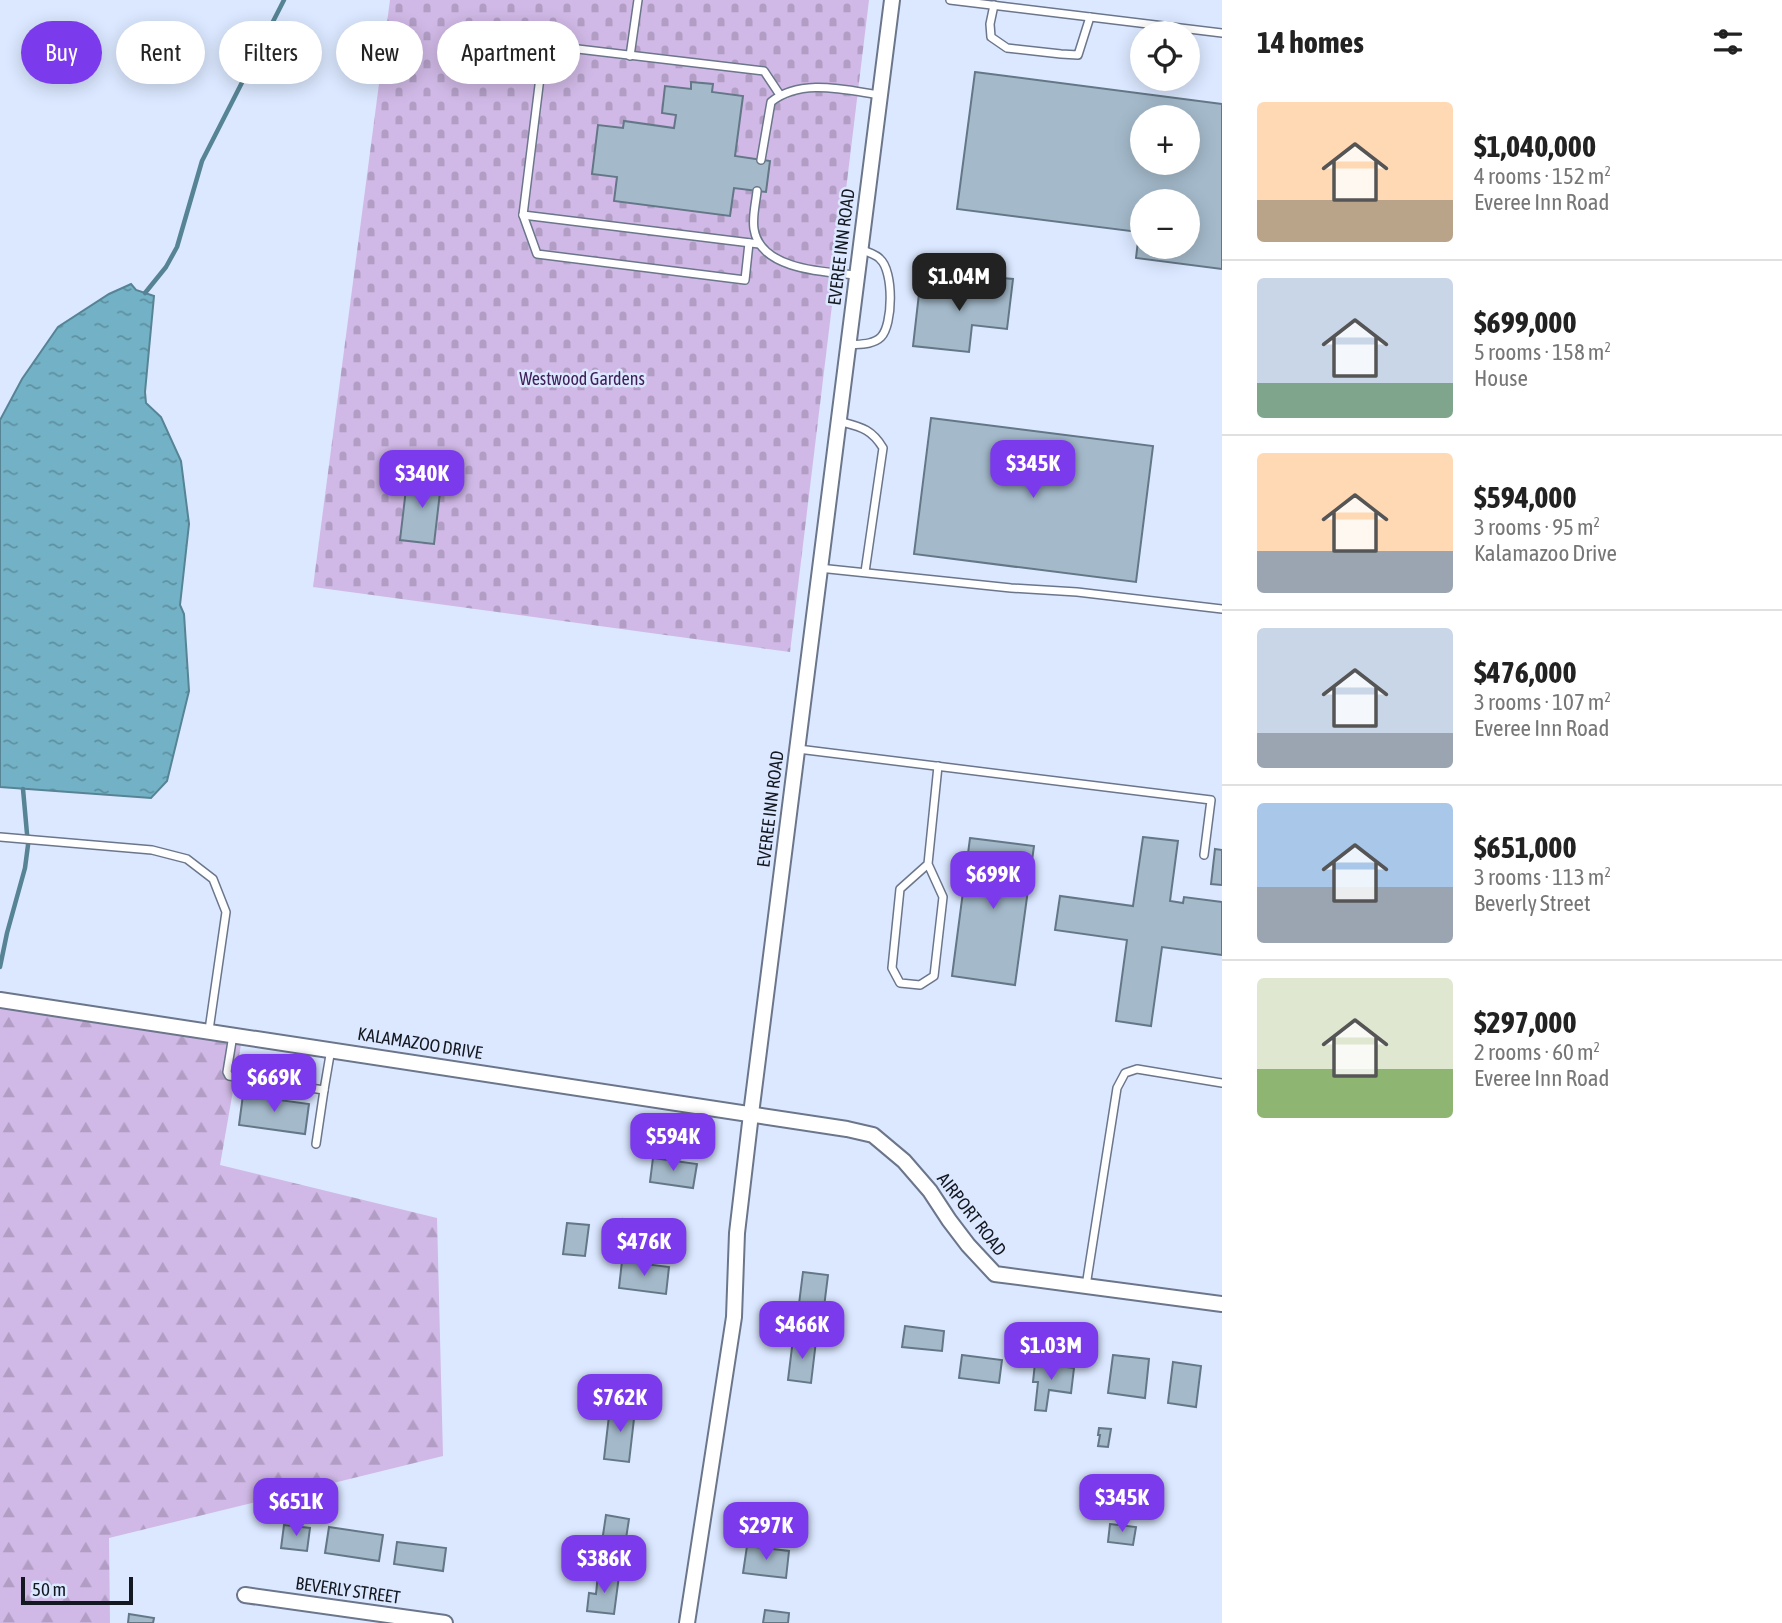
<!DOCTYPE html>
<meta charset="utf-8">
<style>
:root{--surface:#fff;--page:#f2f2f2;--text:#222;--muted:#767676;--line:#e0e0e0;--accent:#7c3aed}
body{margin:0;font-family:"Asap Condensed",sans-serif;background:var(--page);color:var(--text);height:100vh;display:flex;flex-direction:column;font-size:26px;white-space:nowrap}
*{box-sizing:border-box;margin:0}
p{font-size:23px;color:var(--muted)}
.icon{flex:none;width:38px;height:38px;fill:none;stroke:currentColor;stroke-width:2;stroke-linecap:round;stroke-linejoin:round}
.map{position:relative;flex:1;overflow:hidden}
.side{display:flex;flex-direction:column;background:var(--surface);width:560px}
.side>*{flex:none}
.hud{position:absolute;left:21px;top:21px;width:665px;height:63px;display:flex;gap:14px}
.controls{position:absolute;left:1130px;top:21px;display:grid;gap:14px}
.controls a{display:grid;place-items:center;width:70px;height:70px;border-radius:50%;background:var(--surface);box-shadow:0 4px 18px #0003;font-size:35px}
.scale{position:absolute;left:21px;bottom:18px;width:112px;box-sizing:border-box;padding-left:7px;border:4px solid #141820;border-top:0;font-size:19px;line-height:24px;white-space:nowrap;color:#141820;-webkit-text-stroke:5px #dbe8ff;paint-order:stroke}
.price{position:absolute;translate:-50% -60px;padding:0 16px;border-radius:14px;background:var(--accent);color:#fff;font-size:23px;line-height:46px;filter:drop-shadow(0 2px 4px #0008)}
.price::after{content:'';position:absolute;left:50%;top:42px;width:21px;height:16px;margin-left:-10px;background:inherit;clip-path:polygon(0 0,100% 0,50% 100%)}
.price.active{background:#222;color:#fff}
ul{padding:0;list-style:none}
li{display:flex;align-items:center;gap:21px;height:175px;padding:0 35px}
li+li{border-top:2px solid var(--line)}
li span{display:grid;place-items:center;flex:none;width:196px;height:140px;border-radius:7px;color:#555}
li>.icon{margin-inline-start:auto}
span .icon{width:84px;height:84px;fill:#fffc;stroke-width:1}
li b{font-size:30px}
h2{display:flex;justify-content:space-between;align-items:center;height:84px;padding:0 35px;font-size:30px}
.chip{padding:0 24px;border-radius:32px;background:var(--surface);box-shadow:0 4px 18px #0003;font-size:24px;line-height:63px}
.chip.active{background:var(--accent);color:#fff}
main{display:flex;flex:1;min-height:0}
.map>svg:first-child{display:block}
.forest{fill:url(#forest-firs)}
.cemetery{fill:url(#cemetery-stones)}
.water{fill:url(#water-ripples);stroke:#568494;stroke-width:2}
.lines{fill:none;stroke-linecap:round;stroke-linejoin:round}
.stream{stroke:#568494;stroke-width:4.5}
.building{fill:#a4bacb;stroke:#637787;stroke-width:2;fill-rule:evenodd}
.lane-casing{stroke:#6b768b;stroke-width:10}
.street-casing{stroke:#6b768b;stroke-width:18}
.lane{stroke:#fff;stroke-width:7}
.street{stroke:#fff;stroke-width:14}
.labels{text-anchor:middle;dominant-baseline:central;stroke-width:5;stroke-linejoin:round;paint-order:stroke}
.street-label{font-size:18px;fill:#141820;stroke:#dbe8ff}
.park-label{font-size:18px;fill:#412059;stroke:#dbe8ff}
</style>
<main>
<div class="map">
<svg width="1222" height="1623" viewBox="0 0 1222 1623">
<defs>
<pattern id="forest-firs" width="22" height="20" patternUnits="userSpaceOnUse" patternTransform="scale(1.75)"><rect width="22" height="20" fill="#d0b9e6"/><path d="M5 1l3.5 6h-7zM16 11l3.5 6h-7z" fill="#b29ec5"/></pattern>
<pattern id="cemetery-stones" width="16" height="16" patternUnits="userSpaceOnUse" patternTransform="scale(1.75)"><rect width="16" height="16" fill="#d0b9e6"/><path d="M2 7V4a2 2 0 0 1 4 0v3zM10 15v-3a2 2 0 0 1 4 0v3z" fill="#b29ec5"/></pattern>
<pattern id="water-ripples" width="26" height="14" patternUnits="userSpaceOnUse" patternTransform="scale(1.75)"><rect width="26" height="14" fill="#73b2c6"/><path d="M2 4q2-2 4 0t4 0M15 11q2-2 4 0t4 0" fill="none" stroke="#5d90a0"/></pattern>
</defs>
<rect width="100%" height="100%" fill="#dbe8ff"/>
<polygon class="forest" points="0,997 242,1039 220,1165 437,1218 443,1456 109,1538 110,1623 0,1623"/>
<polygon class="cemetery" points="390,0 869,0 790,652 313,587"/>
<polygon class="water" points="131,284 136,290 154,296 145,392 146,403 161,417 181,461 189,524 180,605 184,614 189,691 167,781 151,798 0,787 0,420 22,379 58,327 109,294"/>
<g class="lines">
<g class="stream">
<polyline points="145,293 166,267 177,247 202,161 284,0"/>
<polyline points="0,967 7,933 25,868 28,845 23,789"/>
</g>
</g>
<g class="building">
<path d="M975 72 1222 104V269L1136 258 1139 232 957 209ZM1143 117H1188V163H1143ZM1143 201H1188V247H1143Z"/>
<polygon points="691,82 713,84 712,92 743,96 735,156 770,161 766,192 734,188 730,216 614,201 617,177 592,174 598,125 623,128 624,121 674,128 676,115 662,113 665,86 691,89"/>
<polygon points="935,276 963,279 962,290 990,293 992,277 1013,279 1007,329 972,325 969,352 913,346 920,285 934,287"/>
<polygon points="931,418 1153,446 1136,582 914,554"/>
<polygon points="418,472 442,475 434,544 400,540 406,489 416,490"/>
<polygon points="1143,837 1178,841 1170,901 1183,903 1184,897 1222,902 1222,955 1162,947 1151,1026 1116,1021 1127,940 1055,930 1060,896 1133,906"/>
<polygon points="970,838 1034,846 1015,985 952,976"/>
<polygon points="1215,849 1222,850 1222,885 1211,884"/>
<polygon points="243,1095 309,1104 305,1134 239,1125"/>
<polygon points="653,1158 697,1164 693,1188 650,1182"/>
<polygon points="623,1219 644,1222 641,1244 620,1241"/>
<polygon points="567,1223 589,1225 585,1256 563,1254"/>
<polygon points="622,1261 669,1267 666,1294 619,1288"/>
<polygon points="803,1272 828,1275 822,1323 797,1320"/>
<polygon points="905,1326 944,1331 942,1351 902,1347"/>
<polygon points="793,1339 816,1341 811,1383 788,1380"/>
<polygon points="962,1355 1002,1360 999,1383 959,1378"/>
<polygon points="1113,1355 1149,1359 1145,1398 1108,1393"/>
<polygon points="1173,1362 1201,1366 1196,1407 1168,1403"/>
<polygon points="1035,1363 1074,1368 1071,1393 1049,1390 1046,1411 1035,1410 1038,1382 1033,1382"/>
<polygon points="610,1407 635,1410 629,1462 604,1459"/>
<polygon points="1099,1428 1111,1429 1108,1447 1098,1446 1100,1435 1098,1435"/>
<polygon points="606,1515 629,1519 623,1558 600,1555"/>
<polygon points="1110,1524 1136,1527 1133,1545 1108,1542"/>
<polygon points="284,1525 310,1528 307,1551 281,1548"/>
<polygon points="329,1527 383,1535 379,1561 325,1553"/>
<polygon points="397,1542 446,1548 443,1571 394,1564"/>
<polygon points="747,1546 789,1551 786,1578 743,1573"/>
<polygon points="598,1574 619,1576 614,1614 587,1611 589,1593 596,1594"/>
<polygon points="765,1610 789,1613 788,1623 763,1623"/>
<polygon points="129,1614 154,1618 153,1623 128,1623"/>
</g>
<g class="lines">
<defs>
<g id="lane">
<polyline points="950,0 1222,33"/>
<polyline points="994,5 990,24 991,37 1007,48 1061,54 1078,55 1090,17"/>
<polyline points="630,56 638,0"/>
<path d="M761 160 771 102C801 78 845 90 880 95"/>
<path d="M757 191C756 202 752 217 754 229 760 270 825 272 856 275"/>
<polyline points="523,215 537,254 745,280 749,243"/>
<polyline points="759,244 523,215 544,45 764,71 780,95"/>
<path d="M849 345C859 344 873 345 881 337 893 325 894 271 880 259 876 254 866 252 861 249"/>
<path d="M838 421C860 427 871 428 883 448L865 572"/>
<polyline points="819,568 1011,588 1077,592 1222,609"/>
<polyline points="798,749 1211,800 1204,855"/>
<polyline points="0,837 152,850 187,859 213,879 226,912 209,1030"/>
<polyline points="928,864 900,889 892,968 900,983 920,985 934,976 943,897 928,864 938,766"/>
<polyline points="233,1035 227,1072 229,1076 324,1090 331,1049"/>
<polyline points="316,1144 324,1090"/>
<polyline points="1086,1286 1117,1088 1125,1073 1137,1069 1222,1083"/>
</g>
<g id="street">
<polyline points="0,1000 847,1129 873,1135 904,1161 930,1191 949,1220 968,1245 995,1274 1222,1304"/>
<polyline points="245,1595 445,1623"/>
<polyline points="687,1623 734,1317 737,1233 751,1114 892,0"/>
</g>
</defs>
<use href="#lane" class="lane-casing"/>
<use href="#street" class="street-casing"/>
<use href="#lane" class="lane"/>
<use href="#street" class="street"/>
</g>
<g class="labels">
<g class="street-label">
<text transform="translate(841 247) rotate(-83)">EVEREE INN ROAD</text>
<text transform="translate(770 809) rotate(-83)">EVEREE INN ROAD</text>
<text transform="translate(420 1043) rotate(9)">KALAMAZOO DRIVE</text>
<text transform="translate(972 1214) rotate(52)">AIRPORT ROAD</text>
<text transform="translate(348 1590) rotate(8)">BEVERLY STREET</text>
</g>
<g class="park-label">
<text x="582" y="378">Westwood Gardens</text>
</g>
</g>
</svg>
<div class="controls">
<a><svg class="icon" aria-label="locate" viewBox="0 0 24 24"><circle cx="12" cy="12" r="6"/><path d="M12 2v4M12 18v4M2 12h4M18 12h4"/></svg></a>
<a>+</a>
<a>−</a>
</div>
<div class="scale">50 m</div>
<b class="price active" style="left:959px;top:313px">$1.04M</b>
<b class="price" style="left:1033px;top:500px">$345K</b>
<b class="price" style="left:422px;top:510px">$340K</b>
<b class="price" style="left:993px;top:911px">$699K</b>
<b class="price" style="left:274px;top:1114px">$669K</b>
<b class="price" style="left:673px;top:1173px">$594K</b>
<b class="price" style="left:644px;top:1278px">$476K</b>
<b class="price" style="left:802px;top:1361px">$466K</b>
<b class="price" style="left:1051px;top:1382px">$1.03M</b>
<b class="price" style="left:620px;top:1434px">$762K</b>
<b class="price" style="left:1122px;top:1534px">$345K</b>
<b class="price" style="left:296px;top:1538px">$651K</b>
<b class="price" style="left:766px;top:1562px">$297K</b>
<b class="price" style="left:604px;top:1595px">$386K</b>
<div class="hud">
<a class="chip active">Buy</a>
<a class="chip">Rent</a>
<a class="chip">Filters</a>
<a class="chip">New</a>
<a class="chip">Apartment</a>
</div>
</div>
<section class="side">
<h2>14 homes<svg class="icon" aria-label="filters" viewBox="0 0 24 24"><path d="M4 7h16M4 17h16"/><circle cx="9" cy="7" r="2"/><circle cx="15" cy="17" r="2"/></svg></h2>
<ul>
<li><span style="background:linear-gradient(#ffd9b3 70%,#b9a48a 0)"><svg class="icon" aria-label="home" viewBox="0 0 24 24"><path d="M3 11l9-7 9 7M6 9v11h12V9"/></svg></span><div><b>$1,040,000</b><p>4 rooms · 152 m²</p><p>Everee Inn Road</p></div></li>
<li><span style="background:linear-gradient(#c9d6e8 75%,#7fa58c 0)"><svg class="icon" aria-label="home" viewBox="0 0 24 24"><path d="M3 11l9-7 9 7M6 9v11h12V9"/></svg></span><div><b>$699,000</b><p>5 rooms · 158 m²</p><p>House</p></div></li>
<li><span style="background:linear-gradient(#ffd9b3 70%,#9aa5b1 0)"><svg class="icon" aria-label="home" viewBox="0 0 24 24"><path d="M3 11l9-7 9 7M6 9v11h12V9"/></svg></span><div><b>$594,000</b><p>3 rooms · 95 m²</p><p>Kalamazoo Drive</p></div></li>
<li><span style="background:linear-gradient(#c9d6e8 75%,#9aa5b1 0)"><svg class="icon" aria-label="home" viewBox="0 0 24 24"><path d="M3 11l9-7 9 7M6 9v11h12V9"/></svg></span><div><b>$476,000</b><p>3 rooms · 107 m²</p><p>Everee Inn Road</p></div></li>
<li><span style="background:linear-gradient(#a9c7e8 60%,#9aa5b1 0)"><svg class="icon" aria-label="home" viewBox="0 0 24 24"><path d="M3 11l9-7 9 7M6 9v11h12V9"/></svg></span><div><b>$651,000</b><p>3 rooms · 113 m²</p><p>Beverly Street</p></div></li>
<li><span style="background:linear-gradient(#dfe7d0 65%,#8fb573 0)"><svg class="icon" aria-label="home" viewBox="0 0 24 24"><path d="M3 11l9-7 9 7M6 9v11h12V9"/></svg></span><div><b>$297,000</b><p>2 rooms · 60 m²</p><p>Everee Inn Road</p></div></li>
</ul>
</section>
</main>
